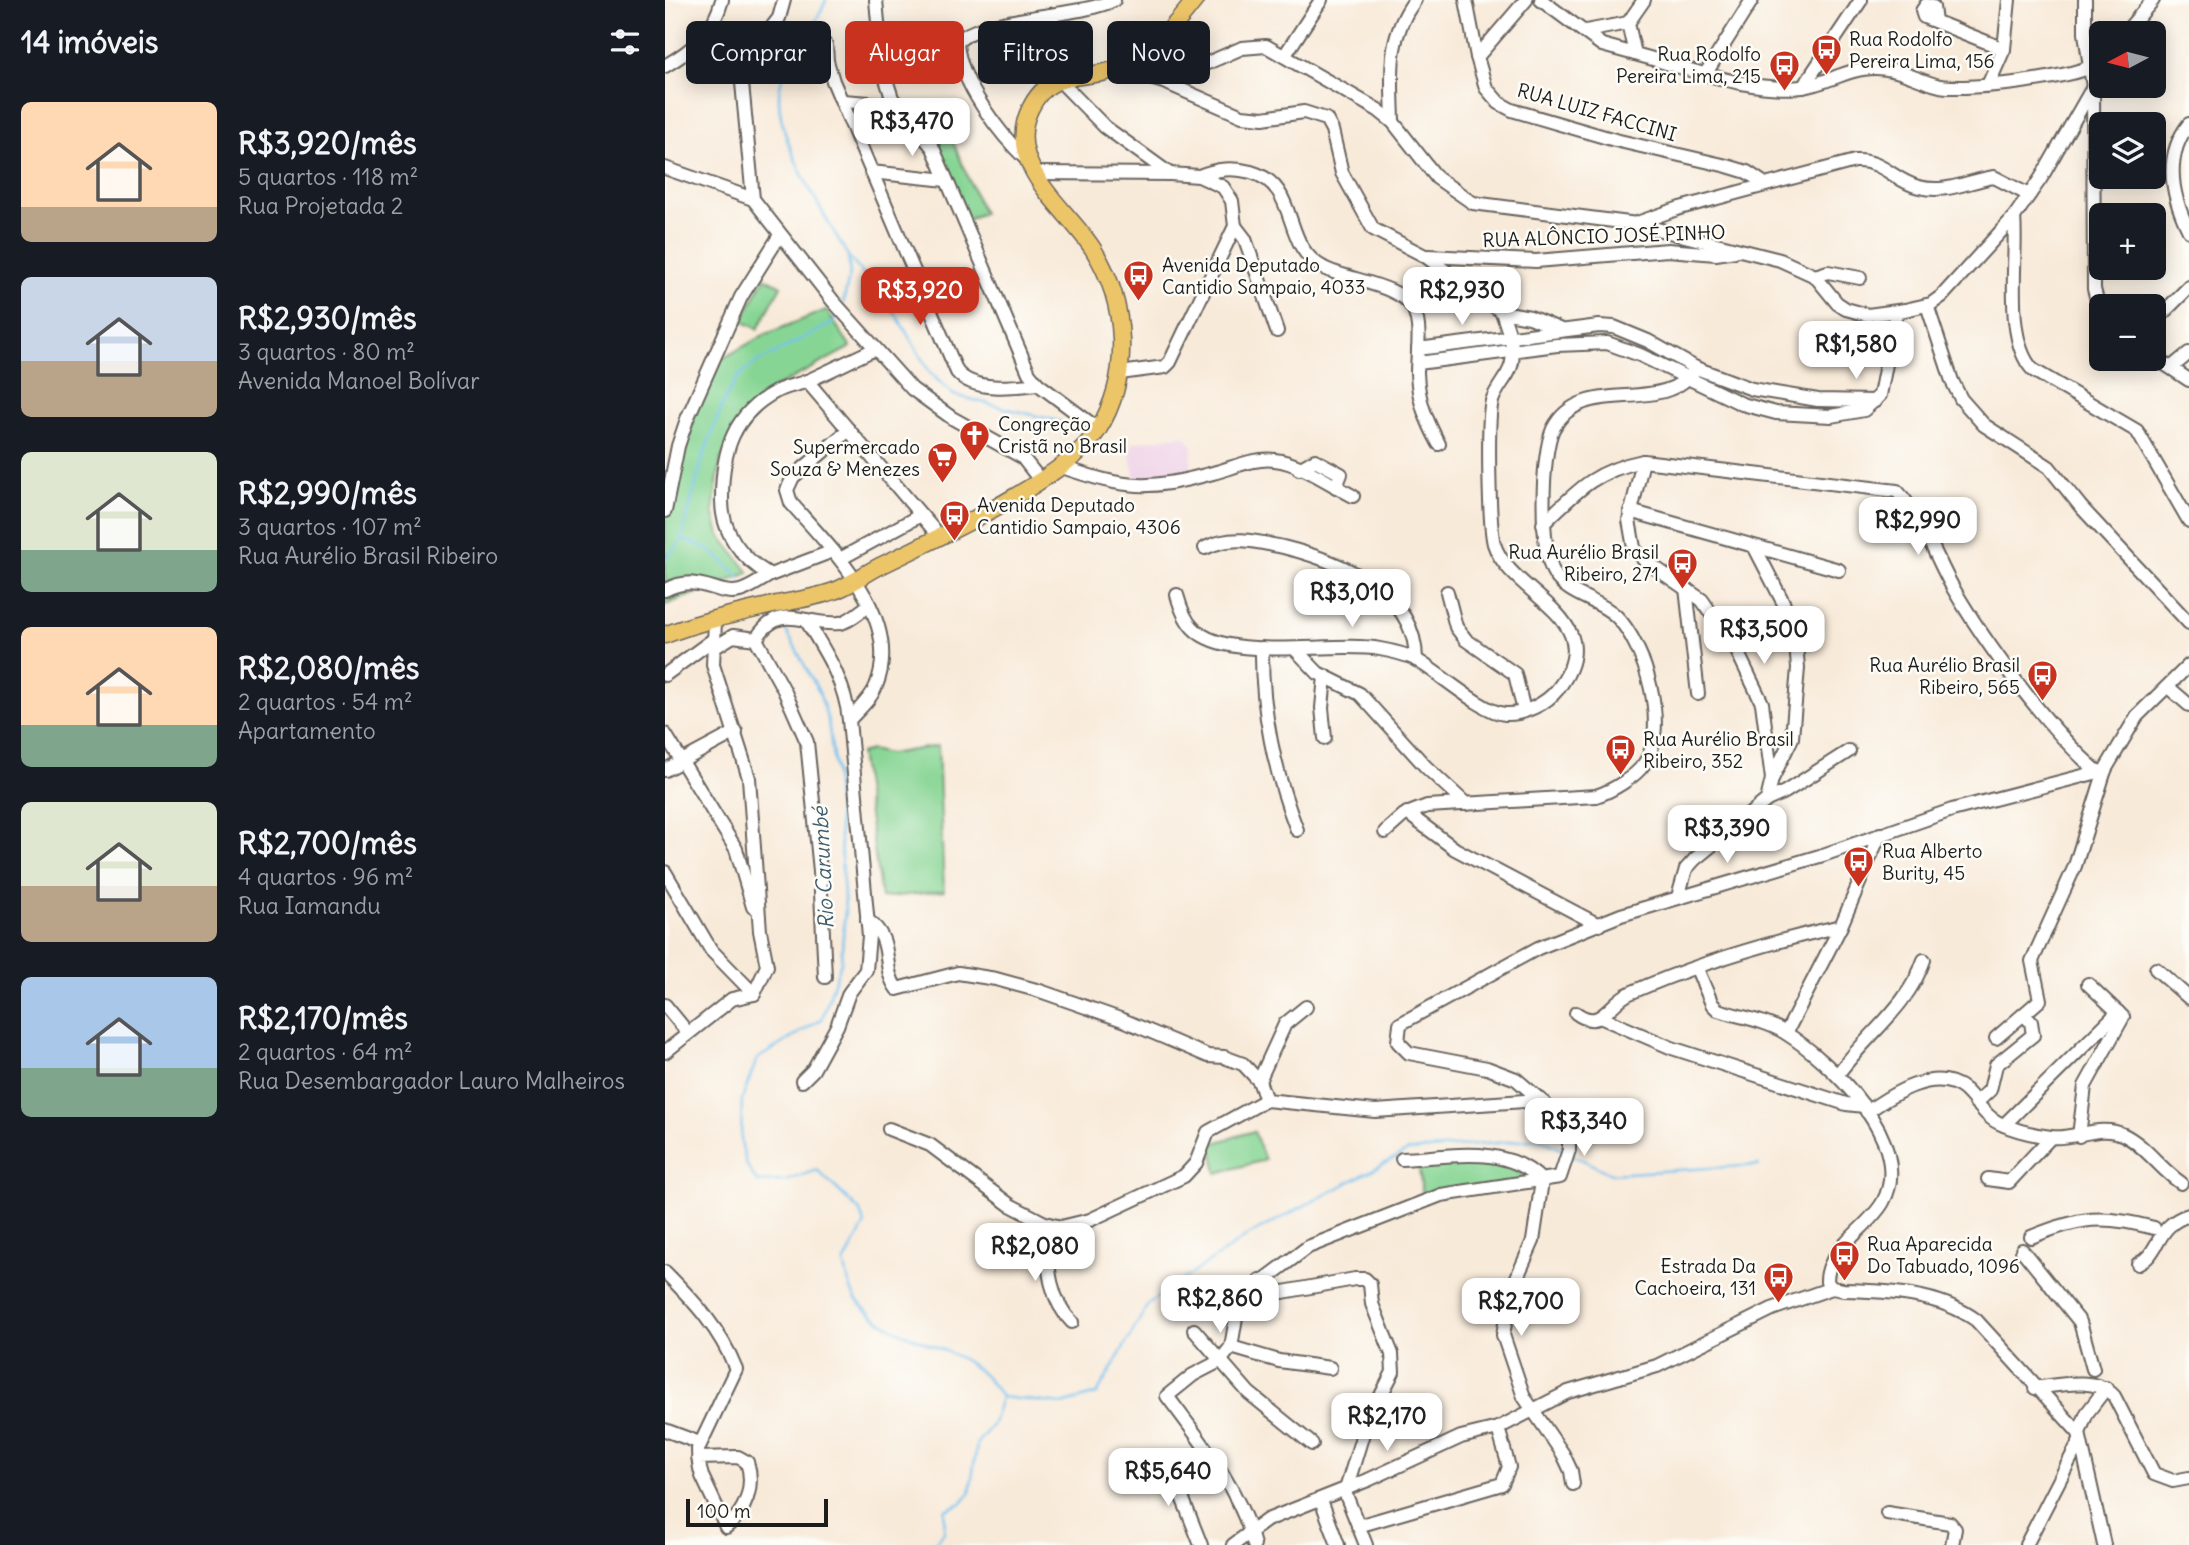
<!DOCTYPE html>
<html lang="pt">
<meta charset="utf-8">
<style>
:root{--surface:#171b24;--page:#20242c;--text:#f1f3f6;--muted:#9ea1a6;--accent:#c8321e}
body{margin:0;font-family:Delius,sans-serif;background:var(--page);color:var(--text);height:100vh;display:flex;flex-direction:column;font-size:26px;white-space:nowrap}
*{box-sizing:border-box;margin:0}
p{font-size:23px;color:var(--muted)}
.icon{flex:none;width:38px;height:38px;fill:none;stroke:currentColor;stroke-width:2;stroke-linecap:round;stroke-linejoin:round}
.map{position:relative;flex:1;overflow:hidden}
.panel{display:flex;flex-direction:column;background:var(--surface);width:665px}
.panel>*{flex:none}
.guide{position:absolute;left:21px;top:21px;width:665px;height:63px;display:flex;gap:14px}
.needle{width:46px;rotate:263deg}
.buttons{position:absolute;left:1424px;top:21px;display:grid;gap:14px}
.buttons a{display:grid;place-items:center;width:77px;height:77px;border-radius:10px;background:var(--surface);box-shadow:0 4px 18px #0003;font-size:35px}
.scale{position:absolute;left:21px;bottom:18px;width:142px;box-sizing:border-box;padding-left:7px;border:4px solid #1c1c1c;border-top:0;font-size:19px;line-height:24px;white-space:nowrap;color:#1c1c1c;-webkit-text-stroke:5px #fdfcf7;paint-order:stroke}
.price{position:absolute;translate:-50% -60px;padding:0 16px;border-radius:14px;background:#fff;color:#222;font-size:23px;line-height:46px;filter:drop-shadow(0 2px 4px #0008)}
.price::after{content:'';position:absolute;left:50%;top:42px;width:21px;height:16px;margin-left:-10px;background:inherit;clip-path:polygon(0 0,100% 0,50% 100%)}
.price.active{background:var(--accent);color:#fff}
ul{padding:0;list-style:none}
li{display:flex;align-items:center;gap:21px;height:175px;padding:0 21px}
li span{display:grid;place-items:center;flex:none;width:196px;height:140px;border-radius:10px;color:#555}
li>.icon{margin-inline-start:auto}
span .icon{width:84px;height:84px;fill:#fffc;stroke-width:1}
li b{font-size:30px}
h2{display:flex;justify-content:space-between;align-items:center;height:84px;padding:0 21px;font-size:30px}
.pill{padding:0 24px;border-radius:10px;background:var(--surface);box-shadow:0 4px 18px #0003;font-size:24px;line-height:63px}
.pill.active{background:var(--accent);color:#fff}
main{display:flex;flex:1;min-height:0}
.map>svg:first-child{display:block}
.built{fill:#eed0e7}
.green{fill:#87d594;stroke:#527858;stroke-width:2}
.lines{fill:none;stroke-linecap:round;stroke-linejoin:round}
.stream{stroke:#75c1ef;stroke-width:2.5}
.minor-casing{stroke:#69645e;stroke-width:16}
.major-casing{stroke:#69645e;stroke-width:19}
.minor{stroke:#fff;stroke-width:12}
.major{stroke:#edc569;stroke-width:16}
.labels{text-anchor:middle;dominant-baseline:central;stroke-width:5;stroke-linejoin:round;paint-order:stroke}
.poi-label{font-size:19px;fill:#1c1c1c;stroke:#fdfcf7;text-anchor:start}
.street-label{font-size:19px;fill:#1c1c1c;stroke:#fdfcf7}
.water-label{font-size:21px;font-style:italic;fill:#405e70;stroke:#fdfcf7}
</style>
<main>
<section class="panel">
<h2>14 imóveis<svg class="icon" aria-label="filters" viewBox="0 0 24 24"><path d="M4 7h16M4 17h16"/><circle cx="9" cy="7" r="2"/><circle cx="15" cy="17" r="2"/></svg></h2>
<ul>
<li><span style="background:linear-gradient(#ffd9b3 75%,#b9a48a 0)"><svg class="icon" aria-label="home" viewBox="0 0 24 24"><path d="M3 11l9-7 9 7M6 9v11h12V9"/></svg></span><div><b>R$3,920/mês</b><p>5 quartos · 118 m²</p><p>Rua Projetada 2</p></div></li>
<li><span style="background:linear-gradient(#c9d6e8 60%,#b9a48a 0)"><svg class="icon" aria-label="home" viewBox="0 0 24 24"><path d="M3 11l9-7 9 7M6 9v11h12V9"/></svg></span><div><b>R$2,930/mês</b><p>3 quartos · 80 m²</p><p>Avenida Manoel Bolívar</p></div></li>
<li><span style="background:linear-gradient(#dfe7d0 70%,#7fa58c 0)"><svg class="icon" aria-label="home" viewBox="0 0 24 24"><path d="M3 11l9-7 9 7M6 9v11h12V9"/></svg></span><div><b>R$2,990/mês</b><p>3 quartos · 107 m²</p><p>Rua Aurélio Brasil Ribeiro</p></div></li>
<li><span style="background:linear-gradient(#ffd9b3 70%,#7fa58c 0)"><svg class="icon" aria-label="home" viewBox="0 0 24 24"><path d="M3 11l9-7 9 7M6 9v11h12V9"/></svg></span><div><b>R$2,080/mês</b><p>2 quartos · 54 m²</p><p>Apartamento</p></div></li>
<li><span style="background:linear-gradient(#dfe7d0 60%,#b9a48a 0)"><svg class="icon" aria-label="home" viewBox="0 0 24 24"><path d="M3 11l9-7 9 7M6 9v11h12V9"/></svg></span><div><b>R$2,700/mês</b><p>4 quartos · 96 m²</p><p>Rua Iamandu</p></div></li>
<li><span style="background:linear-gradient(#a9c7e8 65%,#7fa58c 0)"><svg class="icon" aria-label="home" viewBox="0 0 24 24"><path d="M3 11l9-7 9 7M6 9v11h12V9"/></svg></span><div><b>R$2,170/mês</b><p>2 quartos · 64 m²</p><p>Rua Desembargador Lauro Malheiros</p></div></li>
</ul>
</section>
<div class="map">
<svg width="1524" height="1545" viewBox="0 0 1524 1545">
<rect width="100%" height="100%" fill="#fdfcf7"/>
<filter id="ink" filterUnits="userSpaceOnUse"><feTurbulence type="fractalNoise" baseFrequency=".0143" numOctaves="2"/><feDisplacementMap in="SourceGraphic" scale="14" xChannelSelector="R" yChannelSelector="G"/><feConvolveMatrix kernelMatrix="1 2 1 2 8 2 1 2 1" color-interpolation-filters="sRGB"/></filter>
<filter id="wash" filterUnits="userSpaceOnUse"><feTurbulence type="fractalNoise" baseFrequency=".00686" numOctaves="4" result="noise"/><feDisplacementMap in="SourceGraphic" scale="28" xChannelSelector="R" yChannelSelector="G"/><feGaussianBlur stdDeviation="1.57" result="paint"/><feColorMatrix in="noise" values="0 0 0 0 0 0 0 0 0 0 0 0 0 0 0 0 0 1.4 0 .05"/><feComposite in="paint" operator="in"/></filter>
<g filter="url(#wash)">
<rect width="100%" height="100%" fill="#f8ead9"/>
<polygon class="built" points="520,435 527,445 526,468 519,473 470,479 465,456 468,443"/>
<g class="green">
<polygon points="285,135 318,213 300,221 268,140"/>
<polygon points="100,277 116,286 93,329 77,321"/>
<polygon points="161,310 186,347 107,389 56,458 48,511 54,534 84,573 0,605 0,517 32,409 55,360 99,335"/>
<polygon points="273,746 279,891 216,898 195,753 206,750 224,754"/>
<polygon points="589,1131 600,1160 552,1173 546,1144"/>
<polygon points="795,1158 809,1164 841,1167 866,1178 758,1198 753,1162"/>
</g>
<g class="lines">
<g class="stream">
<path d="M161 0C150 30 127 51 117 79 100 127 160 215 183 256L185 274 178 303"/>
<polyline points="183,256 232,316 265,373 289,395 400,423"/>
<path d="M16 540C41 543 57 560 75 578"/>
<polyline points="0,560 16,540 38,457 58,403 72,378 90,363 160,327 168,322 173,312"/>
<path d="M117 623 154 692 163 721 170 771 180 910 176 962 157 1019 92 1059 77 1099 76 1141 81 1164 92 1182 121 1181 152 1170 194 1210 200 1224 179 1263C182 1273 184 1290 191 1299 232 1350 301 1337 336 1397L328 1424 312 1443 305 1493 297 1503 280 1510 279 1532 268 1545"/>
<polyline points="906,1154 946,1174 1094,1165"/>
<polyline points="336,1397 397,1404 432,1394 484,1303 582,1236 743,1151 875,1139 900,1151"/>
</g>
</g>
</g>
<g filter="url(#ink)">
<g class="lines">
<defs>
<g id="minor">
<polyline points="119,0 114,18 86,54 77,83 88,199 168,301 247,389 287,418 357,457 375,480"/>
<polyline points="211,0 217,67 227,98 268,148 364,373 373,384 433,429"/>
<polyline points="801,0 812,57"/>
<polyline points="861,0 812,57 821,88 834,103 847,110 950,140 1062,166 1082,172 1100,184"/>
<polyline points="876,0 937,45 970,54"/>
<path d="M979 0 963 23 970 54C1019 67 1086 93 1137 87 1161 84 1184 68 1209 68 1232 67 1253 81 1275 86 1303 91 1416 78 1437 61"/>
<polyline points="1420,0 1420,33 1428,87 1429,289 1437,319"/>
<polyline points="1270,21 1268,7 1261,5 1257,11 1259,17 1339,49"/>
<polyline points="921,31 963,23"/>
<polyline points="1460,33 1488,0"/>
<path d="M161 45 162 61 168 81 292 372C309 392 348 387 373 384"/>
<polyline points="620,55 656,0"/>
<path d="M0 66C29 49 48 33 57 0"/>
<polyline points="453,69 499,82 577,116 598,118 639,112 661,119 667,130 677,173 708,229 760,256 837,312 865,317 896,330"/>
<polyline points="1041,73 1087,0"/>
<polyline points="393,79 440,127 505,174 534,176 558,187 567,201 570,226 505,362 500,367 455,373"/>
<polyline points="499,82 577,48 601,46 713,110 728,122 772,178 808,203 972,224 1115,260 1150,276 1172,303 1181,309 1203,315 1240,310 1266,304 1277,296 1349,217 1376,178 1428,87"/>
<polyline points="1324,83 1339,49 1344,0"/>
<polyline points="1138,87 1196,0"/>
<polyline points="178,101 231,105"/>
<path d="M728 122C727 76 721 39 750 0"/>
<path d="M1524 124C1498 157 1507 197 1524 231"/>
<path d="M363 161C335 135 295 83 292 43 312 16 414 18 449 0"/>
<polyline points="0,168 88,199"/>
<polyline points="206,172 281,180"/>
<polyline points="370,173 505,174"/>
<path d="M534 176C552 169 567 167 586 172 636 186 615 246 659 268 681 280 738 285 749 310 757 328 752 354 752 373 753 400 761 420 774 444"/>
<path d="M1349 217C1353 258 1338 339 1368 370L1472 431 1524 521"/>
<path d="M972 223 1015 208 1190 161C1217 159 1229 181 1254 187 1282 194 1302 181 1329 177L1364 195"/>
<polyline points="570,226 580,239 612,331"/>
<polyline points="763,256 871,261 1003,250 1051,254 1070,251"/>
<polyline points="1150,276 1163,272 1195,278"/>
<polyline points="1262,305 1287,381 1296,399 1319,425 1384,467 1416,507 1524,623"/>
<polyline points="1489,322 1524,287"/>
<polyline points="753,349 934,326 949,327 983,341 1031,368 1087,389 1153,400 1210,401"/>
<polyline points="1489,357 1524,380"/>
<polyline points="753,363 892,345 942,343 975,355 1077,404 1111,413 1166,416 1199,410 1215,395 1231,313"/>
<polyline points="1507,367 1524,353"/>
<polyline points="142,381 274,536"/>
<polyline points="978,461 964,520 969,548 979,560 1037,600 1072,651 1097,703 1107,779"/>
<path d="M397 467C462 489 482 491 548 473 568 468 590 457 610 460 636 463 665 484 688 496"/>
<polyline points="634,469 650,460 676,474 671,487"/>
<polyline points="0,511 13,446 22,419 76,297 115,235"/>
<polyline points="965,511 1174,570"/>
<path d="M878 524C913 490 929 471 978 461L1232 491C1258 518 1270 556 1288 588 1320 643 1385 732 1433 772L1440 771"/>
<path d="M540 548C566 535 590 541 618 547 674 561 751 591 751 660"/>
<path d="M168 551 105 575C76 558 56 532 57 498 57 451 68 414 112 391 122 386 133 385 142 381 165 371 188 359 210 349"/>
<polyline points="175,559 256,515"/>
<polyline points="1021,588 1033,694"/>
<path d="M0 590C36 572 51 597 75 591 86 588 96 580 105 575"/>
<polyline points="782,592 791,627 801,640 850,674 859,711"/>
<path d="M512 595C515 606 519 619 528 628 563 664 668 640 715 649 726 651 740 654 750 659 772 671 818 713 840 714 858 715 881 704 892 690 949 618 846 597 829 544 824 525 822 419 827 401 830 391 838 382 843 373 854 354 843 331 837 312"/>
<path d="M141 620C161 653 180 681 184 720"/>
<path d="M91 639C116 600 139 627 175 623 184 622 195 611 203 606"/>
<polyline points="49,648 68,636 91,639 119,690 142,742 155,871 160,977"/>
<path d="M597 648C596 709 610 774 632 830"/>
<polyline points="630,649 653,673 695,694 761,767 801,804"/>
<polyline points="0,675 49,639"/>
<polyline points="660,676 657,708 660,738"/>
<polyline points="1503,687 1524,705"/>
<polyline points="0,734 71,849 88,907"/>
<polyline points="0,770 71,732"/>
<polyline points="1102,800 1120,792 1184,751"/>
<polyline points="742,813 790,849 934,925"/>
<path d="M720 832 739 815 762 806 931 796C947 791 970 777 979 764 1005 729 980 644 951 616 933 599 904 596 890 575 874 551 876 455 888 429 917 372 998 419 1031 368"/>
<polyline points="0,872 46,950 89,994"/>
<polyline points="1013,897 1021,869 1030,859 1102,800 1107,779 1127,738 1133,668 1131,643 1118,602 1090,548"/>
<path d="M202 920C231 940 215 967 232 989L293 973 331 979 375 991 458 1020 543 1056 559 1057 578 1064 594 1081 601 1100 710 1111 860 1101 879 1103"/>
<path d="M1032 969 1047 1004 1053 1010C1075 1017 1099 1020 1119 1032 1164 1060 1251 1142 1218 1202 1203 1229 1161 1249 1162 1282L1167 1288 1178 1290C1224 1291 1273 1293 1311 1320L1414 1433 1439 1545"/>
<polyline points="1491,969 1524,998"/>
<polyline points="0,1005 23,1033"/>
<path d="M911 1013C937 1032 944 1002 965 993 1031 964 1105 942 1176 926"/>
<polyline points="937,1018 1007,1048 1181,1104 1199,1106"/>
<polyline points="1121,1033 1176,926 1215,834"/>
<polyline points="1331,1038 1375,1000 1367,961 1410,866 1440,770 1472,716 1524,665"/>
<polyline points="0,1052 67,999 89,994 102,966 95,931 84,778 48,665 50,621"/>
<path d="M1173 1074C1202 1034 1243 1007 1259 960"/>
<path d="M137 1081 148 1070 172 1026 184 993 201 970 204 936 184 720C193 710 206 699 211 686 239 618 167 550 126 503L122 490 128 477 184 430"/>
<polyline points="594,1081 620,1024 641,1007"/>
<polyline points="1311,1103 1325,1090 1331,1065 1368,1035 1366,1022 1359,1015"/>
<path d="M1202 1112C1226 1095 1271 1065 1300 1090 1311 1100 1320 1117 1334 1123 1349 1130 1370 1135 1386 1137 1410 1140 1435 1123 1459 1135 1481 1146 1496 1170 1516 1183"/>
<polyline points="1339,1125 1453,1012"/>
<polyline points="224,1129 265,1145 345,1205 380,1223 396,1227 425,1220 519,1176 531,1163 543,1132 601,1100"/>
<polyline points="1414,1136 1420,1086 1458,1017 1423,984"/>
<path d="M737 1159C784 1157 842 1143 877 1181L868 1241 846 1291 838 1335 859 1397 898 1454 906 1471 908 1484"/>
<polyline points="1323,1179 1344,1182 1386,1137"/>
<path d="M380 1223C383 1257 381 1297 407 1322"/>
<path d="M1366 1237C1415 1217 1438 1214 1489 1228"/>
<polyline points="1357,1250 1415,1322 1428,1369"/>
<path d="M1473 1264C1497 1252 1489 1226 1524 1215"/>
<path d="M0 1272C30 1302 55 1329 71 1369L33 1449C33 1459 34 1467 37 1476L61 1527C81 1512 90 1486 82 1462L73 1457 33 1458"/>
<polyline points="595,1280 602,1292 607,1294 690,1279 700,1279 705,1284 707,1304 727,1354 728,1372 700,1427 682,1486"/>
<polyline points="529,1330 584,1393 647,1444"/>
<polyline points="566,1347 614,1361 665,1368"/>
<path d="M1370 1388C1394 1385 1431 1376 1449 1396L1489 1474 1508 1481 1524 1478"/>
<polyline points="0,1430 35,1443"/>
<polyline points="1414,1433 1422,1413 1441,1388"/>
<polyline points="502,1459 536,1545"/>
<polyline points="679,1490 701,1545"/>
<polyline points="656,1500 673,1545"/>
<polyline points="1222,1513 1285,1523 1290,1529 1287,1545"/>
<polyline points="693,1526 837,1484 844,1467 833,1428"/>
<polyline points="568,1545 602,1520 703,1480 796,1437 833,1428 903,1392 992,1366 1107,1309 1167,1288"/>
<path d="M589 1545C576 1491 535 1440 502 1396L528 1375 555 1361 566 1347 573 1306 579 1295 643 1247 776 1195 895 1177 904 1150V1133L879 1103 851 1079 822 1068 744 1053 733 1042 735 1024 873 948 956 915 1158 855 1287 810 1433 772"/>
<polyline points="1361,1545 1415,1440"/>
</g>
<path id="major" d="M0 635C35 621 75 613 112 604 132 600 155 597 174 589 188 583 201 573 215 566 270 539 402 479 433 430 467 375 462 303 428 249 402 208 338 165 365 109 386 65 422 83 456 67 486 53 510 26 530 0"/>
</defs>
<use href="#minor" class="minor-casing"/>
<use href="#major" class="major-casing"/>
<use href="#minor" class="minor"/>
<use href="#major" class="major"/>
</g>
</g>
<defs>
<symbol id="bus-pin" viewBox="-11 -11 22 30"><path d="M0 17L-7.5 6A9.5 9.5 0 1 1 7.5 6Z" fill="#c8321e" stroke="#fdfcf7"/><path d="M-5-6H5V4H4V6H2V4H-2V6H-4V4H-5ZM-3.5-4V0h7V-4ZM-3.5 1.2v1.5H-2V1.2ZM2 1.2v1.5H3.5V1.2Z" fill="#fff"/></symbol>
<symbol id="church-pin" viewBox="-11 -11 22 30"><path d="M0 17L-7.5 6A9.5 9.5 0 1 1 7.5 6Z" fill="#c8321e" stroke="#fdfcf7"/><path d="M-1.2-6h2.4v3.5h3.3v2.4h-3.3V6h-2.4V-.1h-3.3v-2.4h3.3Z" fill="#fff"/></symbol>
<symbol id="supermarket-pin" viewBox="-11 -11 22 30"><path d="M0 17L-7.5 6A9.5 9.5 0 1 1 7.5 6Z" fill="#c8321e" stroke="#fdfcf7"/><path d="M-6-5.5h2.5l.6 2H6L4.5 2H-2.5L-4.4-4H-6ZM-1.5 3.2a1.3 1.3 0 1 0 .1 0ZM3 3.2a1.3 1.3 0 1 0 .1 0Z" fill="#fff"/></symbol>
</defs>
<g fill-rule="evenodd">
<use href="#bus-pin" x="1144" y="32" width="35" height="47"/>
<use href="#bus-pin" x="1102" y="48" width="35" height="47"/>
<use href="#bus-pin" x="456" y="258" width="35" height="47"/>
<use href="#church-pin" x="292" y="418" width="35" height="47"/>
<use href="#supermarket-pin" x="260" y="440" width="35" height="47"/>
<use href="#bus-pin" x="272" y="498" width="35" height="47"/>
<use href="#bus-pin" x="1000" y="546" width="35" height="47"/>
<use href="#bus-pin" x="1360" y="658" width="35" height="47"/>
<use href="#bus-pin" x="938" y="732" width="35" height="47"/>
<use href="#bus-pin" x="1176" y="844" width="35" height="47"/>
<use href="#bus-pin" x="1162" y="1238" width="35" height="47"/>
<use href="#bus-pin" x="1096" y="1260" width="35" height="47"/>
</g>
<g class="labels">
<g class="poi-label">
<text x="1184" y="39">Rua Rodolfo<tspan x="1184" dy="22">Pereira Lima, 156</tspan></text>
<text x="1096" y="54" text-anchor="end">Rua Rodolfo<tspan x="1096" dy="22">Pereira Lima, 215</tspan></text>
<text x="497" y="265">Avenida Deputado<tspan x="497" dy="22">Cantidio Sampaio, 4033</tspan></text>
<text x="333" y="424">Congreção<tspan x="333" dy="22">Cristã no Brasil</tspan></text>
<text x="255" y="447" text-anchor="end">Supermercado<tspan x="255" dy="22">Souza &amp; Menezes</tspan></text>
<text x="312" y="505">Avenida Deputado<tspan x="312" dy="22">Cantidio Sampaio, 4306</tspan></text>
<text x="994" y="552" text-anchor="end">Rua Aurélio Brasil<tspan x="994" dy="22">Ribeiro, 271</tspan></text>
<text x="1355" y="665" text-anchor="end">Rua Aurélio Brasil<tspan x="1355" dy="22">Ribeiro, 565</tspan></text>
<text x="978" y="739">Rua Aurélio Brasil<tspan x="978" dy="22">Ribeiro, 352</tspan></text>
<text x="1217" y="851">Rua Alberto<tspan x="1217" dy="22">Burity, 45</tspan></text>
<text x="1202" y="1244">Rua Aparecida<tspan x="1202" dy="22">Do Tabuado, 1096</tspan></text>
<text x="1091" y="1266" text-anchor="end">Estrada Da<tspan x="1091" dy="22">Cachoeira, 131</tspan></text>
</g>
<g class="street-label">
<text transform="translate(932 112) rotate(16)">RUA LUIZ FACCINI</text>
<text transform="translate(939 236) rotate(-2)">RUA ALÔNCIO JOSÉ PINHO</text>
</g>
<g class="water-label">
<text transform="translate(158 868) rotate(-93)">Rio Carumbé</text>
</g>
</g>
</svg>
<div class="buttons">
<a><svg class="needle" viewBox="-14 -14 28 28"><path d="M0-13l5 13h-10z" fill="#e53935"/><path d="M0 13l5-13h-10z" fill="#9ea1a6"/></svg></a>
<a><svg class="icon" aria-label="layers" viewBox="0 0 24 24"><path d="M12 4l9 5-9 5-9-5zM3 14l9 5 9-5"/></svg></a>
<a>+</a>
<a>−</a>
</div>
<div class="scale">100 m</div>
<b class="price" style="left:247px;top:158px">R$3,470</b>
<b class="price active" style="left:255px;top:327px">R$3,920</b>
<b class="price" style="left:797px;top:327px">R$2,930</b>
<b class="price" style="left:1191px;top:381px">R$1,580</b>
<b class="price" style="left:1253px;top:557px">R$2,990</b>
<b class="price" style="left:687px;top:629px">R$3,010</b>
<b class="price" style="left:1099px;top:666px">R$3,500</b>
<b class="price" style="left:1062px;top:865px">R$3,390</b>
<b class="price" style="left:919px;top:1158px">R$3,340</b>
<b class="price" style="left:370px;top:1283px">R$2,080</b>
<b class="price" style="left:555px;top:1335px">R$2,860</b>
<b class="price" style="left:856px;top:1338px">R$2,700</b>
<b class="price" style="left:722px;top:1453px">R$2,170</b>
<b class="price" style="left:503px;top:1508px">R$5,640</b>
<div class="guide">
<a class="pill">Comprar</a>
<a class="pill active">Alugar</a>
<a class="pill">Filtros</a>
<a class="pill">Novo</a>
</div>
</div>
</main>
